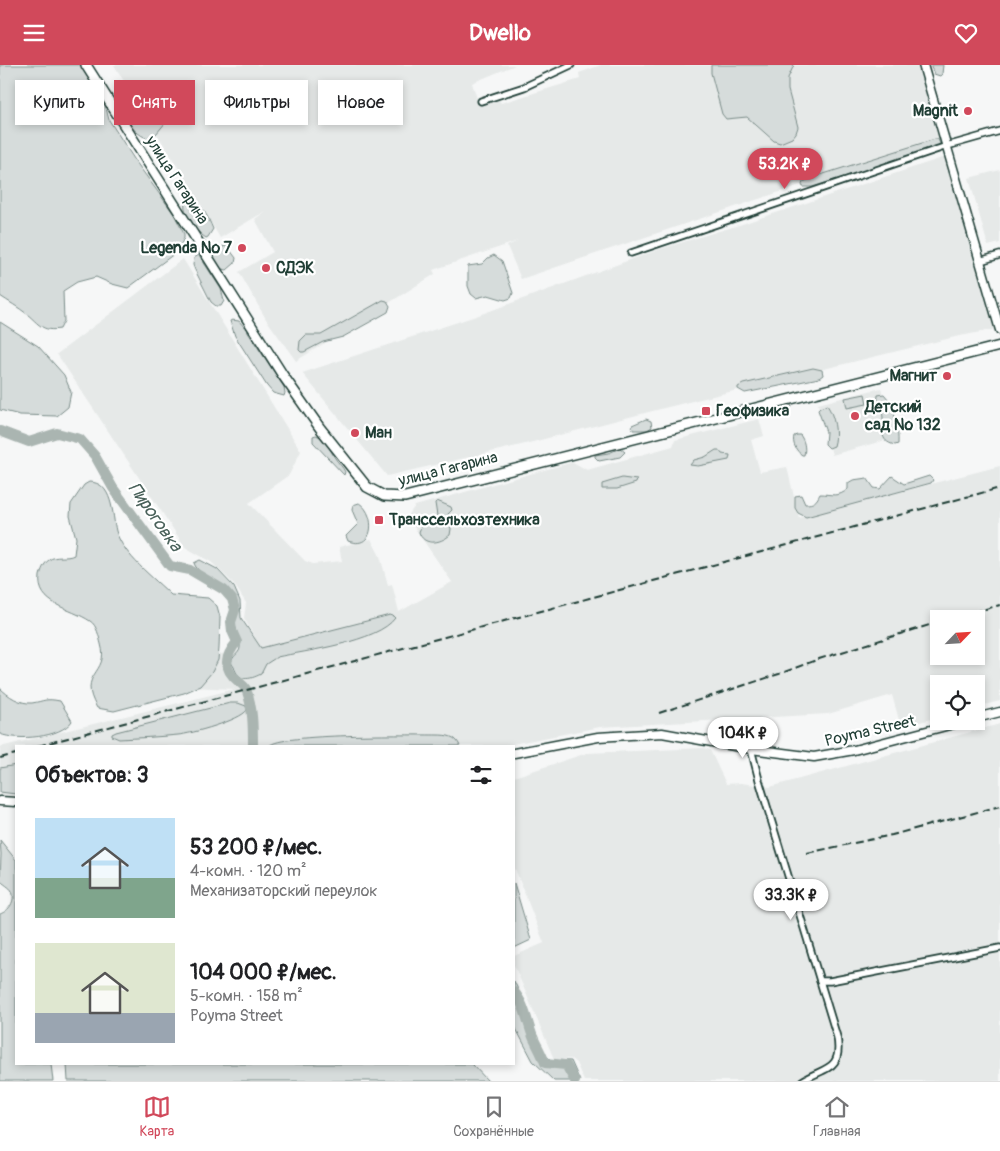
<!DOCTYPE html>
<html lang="ru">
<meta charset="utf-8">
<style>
:root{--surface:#fff;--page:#f6f6f6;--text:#202124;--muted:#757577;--line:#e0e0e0;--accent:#d1495b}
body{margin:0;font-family:Pangolin,sans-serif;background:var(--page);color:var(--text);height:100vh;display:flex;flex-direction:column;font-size:19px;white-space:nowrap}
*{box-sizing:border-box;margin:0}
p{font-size:16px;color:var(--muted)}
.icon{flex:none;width:28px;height:28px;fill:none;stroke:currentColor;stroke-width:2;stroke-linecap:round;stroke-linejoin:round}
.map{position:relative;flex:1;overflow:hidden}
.side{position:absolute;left:15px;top:680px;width:500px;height:320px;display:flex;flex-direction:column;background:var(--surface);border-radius:0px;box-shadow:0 2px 8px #0003}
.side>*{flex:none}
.guide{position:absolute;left:15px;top:15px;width:500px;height:45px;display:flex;gap:10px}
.needle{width:32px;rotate:65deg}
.fabs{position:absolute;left:930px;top:545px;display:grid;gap:10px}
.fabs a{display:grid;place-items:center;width:55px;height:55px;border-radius:0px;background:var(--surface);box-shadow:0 2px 8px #0003;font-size:25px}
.price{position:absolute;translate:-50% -42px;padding:0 11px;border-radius:18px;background:#fff;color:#222;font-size:16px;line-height:32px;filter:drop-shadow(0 1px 2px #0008)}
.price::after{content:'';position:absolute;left:50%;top:30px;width:15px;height:11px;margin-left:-8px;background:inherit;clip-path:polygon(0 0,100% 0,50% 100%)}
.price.current{background:var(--accent);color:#fff}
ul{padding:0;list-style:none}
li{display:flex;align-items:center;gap:15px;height:125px;padding:0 20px}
li span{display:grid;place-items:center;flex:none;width:140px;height:100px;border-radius:0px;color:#555}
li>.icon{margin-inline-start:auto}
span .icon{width:60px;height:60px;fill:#fffc;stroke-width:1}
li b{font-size:21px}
h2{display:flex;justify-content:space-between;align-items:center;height:60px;padding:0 20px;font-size:21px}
.chip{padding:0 18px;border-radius:0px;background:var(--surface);box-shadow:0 2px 8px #0003;font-size:18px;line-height:45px}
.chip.current{background:var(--accent);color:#fff}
header{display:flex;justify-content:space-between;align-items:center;height:65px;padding:0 20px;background:var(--accent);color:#fff;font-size:22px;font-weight:700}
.dock{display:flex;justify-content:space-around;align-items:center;height:70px;border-top:1px solid var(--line);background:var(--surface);font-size:14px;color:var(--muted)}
.dock a{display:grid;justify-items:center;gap:2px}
.dock .current{color:var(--accent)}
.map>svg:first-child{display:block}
.built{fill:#e6e9e8;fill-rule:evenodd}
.green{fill:#d6dcdb;stroke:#7a8c88}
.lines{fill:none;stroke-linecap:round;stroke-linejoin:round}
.river{stroke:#aab5b1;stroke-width:10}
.street-casing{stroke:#1f3d34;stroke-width:9}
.secondary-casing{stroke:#1f3d34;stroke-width:11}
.primary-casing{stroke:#1f3d34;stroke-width:12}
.street{stroke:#fff;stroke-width:5.5}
.secondary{stroke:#fff;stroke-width:8}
.primary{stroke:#fff;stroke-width:9}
.rail{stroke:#1f3d34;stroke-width:2;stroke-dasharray:8 4;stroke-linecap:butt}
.poi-dot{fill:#d1495b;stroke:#fff;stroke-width:2}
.labels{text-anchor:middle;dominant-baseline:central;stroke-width:4.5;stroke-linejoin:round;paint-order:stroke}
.poi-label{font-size:16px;font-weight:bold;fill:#1f3d34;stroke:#fff;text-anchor:start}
.street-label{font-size:16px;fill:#1f3d34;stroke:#fff}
.water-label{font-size:18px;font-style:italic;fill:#49615a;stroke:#fff}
</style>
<header><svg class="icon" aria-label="menu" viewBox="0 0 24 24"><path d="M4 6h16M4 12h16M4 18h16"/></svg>Dwello<svg class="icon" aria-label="heart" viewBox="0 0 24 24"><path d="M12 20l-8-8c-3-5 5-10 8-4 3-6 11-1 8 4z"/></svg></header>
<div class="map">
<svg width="1000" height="1016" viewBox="0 0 1000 1016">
<rect width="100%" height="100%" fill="#f6f7f7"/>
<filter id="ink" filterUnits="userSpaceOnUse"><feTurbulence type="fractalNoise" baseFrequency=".02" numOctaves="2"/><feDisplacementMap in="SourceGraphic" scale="10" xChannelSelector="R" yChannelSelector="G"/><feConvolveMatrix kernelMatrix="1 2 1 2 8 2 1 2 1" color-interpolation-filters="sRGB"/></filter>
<g filter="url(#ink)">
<g class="built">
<polygon points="114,0 515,0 472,18 479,40 498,33 501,38 580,14 579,8 601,0 917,0 940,73 521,214 507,181 518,176 468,193 433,205 435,209 296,296 266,254 239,207 273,187 255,154 266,146 220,173 194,128"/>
<polygon points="945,92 996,264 955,272 668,342 521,380 387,411 302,308 476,251 660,184 739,160"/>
<polygon points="1000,105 1000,178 988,181 969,113"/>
<path d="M183 194 301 386 289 410 249 438 305 496 313 499 342 496 339 482 371 474 380 491 388 520 392 519 399 547 452 517 407 452 415 441 573 397 587 405 673 381 675 375 759 354 764 371 751 375 760 407 787 402 799 453 1000 401V636L976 642V619H939V652L901 662 892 630 828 649 600 662 502 681H16V733H0V682L235 624 168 621 164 604 229 587 260 582 244 553 246 538 234 519 211 497 185 482 57 289ZM939 554H976V591H939Z"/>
<polygon points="881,323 892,362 893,373 832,390 818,339"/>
<polygon points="1000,659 1000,1016 584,1016 576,998 571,994 554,994 514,900 514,891 544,878 514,801 514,712 587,688 704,683 710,685 726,719 741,718 770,722"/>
</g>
<g class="green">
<path d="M0 0H82L104 35 109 55 136 97 174 149 184 169V173L178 186 128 223 112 219 96 212 77 217 63 226 64 256 60 264C42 267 39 259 27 249 18 242 9 237 0 231Z"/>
<polygon points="711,0 794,0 788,13 788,25 798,62 796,68 792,73 780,78 774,76 747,52 726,54 722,49 711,8"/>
<polygon points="930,0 943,0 942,9 940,11 934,9"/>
<path d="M168 40H170L173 45 172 50 156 69 147 73C136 69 127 59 126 48L132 46 141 48Z"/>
<polygon points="935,74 938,74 940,79 940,82 812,122 803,122 802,120 803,117 814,112"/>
<path d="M188 134C202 138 208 152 213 164L208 172 206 173C195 166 182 148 185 135Z"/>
<path d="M227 181 236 193 235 198 227 205C216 204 213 196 215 186L221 182Z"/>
<polygon points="199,190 221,224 224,236 221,241 216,241 211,237 195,205 193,200 194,193"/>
<polygon points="494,190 502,196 513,228 511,233 505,235 488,230 476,233 471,229 468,221 468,201 482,199 488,193"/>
<polygon points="383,235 387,236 390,241 388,247 343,272 323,277 304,287 301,287 299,285 300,276 306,270 321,270"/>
<polygon points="232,255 239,256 245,263 284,322 285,328 284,331 273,328 267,321 235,271 230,256"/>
<polygon points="0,257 38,281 64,310 71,327 68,342 57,351 20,350 0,345"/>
<polygon points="813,303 822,305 823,310 819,313 745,328 738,324 738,322 743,319"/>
<polygon points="865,329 867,339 847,343 845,333"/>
<path d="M884 329C894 338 899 366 898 379L895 380C878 376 884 365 883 353 883 344 876 340 878 330Z"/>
<path d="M791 338 792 342C785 347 775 352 766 347L767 344Z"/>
<path d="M827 340C834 350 838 369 834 381L829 383 825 379 826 367 818 345 820 343Z"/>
<polygon points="646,354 651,356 652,362 647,365 633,365 632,360"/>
<path d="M316 370C328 374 329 384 335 393 338 398 343 402 345 407L344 410 313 377V371Z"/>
<path d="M797 370H800C804 375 806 383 804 390H802C796 386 792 378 794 371Z"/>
<polygon points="620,383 625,387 620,392 599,396 595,392 595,390 609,388"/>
<polygon points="716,385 719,385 722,389 730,390 729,395 698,401 690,400 694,395 705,392"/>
<path d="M892 411 904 419 929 411 933 415 931 418 806 452 798 448 795 443V431L801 430 805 439C814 439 816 437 820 429 832 429 838 433 848 424V418L853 415 867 413 874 423 880 424Z"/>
<polygon points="622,413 637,415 636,418 617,424 602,424 602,419"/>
<path d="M89 417C113 417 112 449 116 466 123 490 154 513 171 530L208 533 217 541 220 552 219 583 218 595 212 607 200 621 184 628 114 646 97 643C76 607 110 610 101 579 99 572 97 560 90 556 71 543 36 540 40 511 41 506 44 498 49 495 55 490 67 494 74 490L76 473 70 451 71 439 84 420Z"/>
<path d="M437 436 451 442 452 445 448 449 451 464 450 470C440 479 423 481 419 467L422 459 436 455 437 451 435 438Z"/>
<path d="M359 438C376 448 376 486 348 476L346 471 358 459 352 445 353 440Z"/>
<path d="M200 495 217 504 234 522 240 536 241 553 261 583 390 550 393 551 395 553C378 577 305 586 277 592L266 599 261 609C249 615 239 617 234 602 232 599 231 598 232 595 234 590 240 588 240 582 241 575 236 567 235 559 234 554 237 549 237 544 238 516 199 515 194 498Z"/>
<path d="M0 623C8 631 20 639 32 638 45 636 45 633 60 636L72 656C61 673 17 676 0 669Z"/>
<path d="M230 638H238L246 641 247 645C241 655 191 669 178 670 158 672 138 673 119 674L112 671V669L116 667Z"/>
<path d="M437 670C447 670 456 671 460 681H269C280 668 412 670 437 670Z"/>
<polygon points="16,700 16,729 0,727 0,703"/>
<path d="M0 775 16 795V999H51L53 1016H0V849C9 846 16 836 12 826 10 822 3 819 0 815L1 789Z"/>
<polygon points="514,818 531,875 514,883"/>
<polygon points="514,916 525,939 543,988 551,995 571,996 580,1016 554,1016 533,996 514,960"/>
<polygon points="67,999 472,999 488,1016 68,1016"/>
</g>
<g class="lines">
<g class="river">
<path d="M0 366 29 377 57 368 80 374 95 391 113 423 170 501 190 505 224 525 232 534 235 545 231 557 232 566 237 577C225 591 222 603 238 616 241 619 244 620 246 624 253 642 253 662 253 681"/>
<path d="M514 927C525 939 527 957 533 972 537 981 542 989 545 998L566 1000 575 1016"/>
</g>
<defs>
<g id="street">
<polyline points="481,36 524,22 571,0"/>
<polyline points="631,188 947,81 1000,66"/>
<polyline points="980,196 1000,190"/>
<path d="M751 684 759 715 837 972C843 1006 824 1002 802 1016"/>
<polyline points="820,916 830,916 1000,883"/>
</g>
<g id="secondary">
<polyline points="923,0 1000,265"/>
<polyline points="976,653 1000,647"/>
<polyline points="514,688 598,672 662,668 751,684 814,692 854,685 965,656"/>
<polyline points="0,736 16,737"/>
</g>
<polyline id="primary" points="86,0 282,309 320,363 367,422 384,431 405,432 1000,281"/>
</defs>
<use href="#street" class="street-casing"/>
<use href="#secondary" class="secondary-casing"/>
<use href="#primary" class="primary-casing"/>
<use href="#street" class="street"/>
<use href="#secondary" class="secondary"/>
<use href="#primary" class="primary"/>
<g class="rail">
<polyline points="950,554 1000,540"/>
<polyline points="659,648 779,609 819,594 939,557"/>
<polyline points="38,681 1000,423"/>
<polyline points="0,693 16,689"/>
<polyline points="807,788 892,770 1000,741"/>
</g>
</g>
</g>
<g class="poi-dot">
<circle cx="968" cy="46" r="5"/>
<circle cx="242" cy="183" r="5"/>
<circle cx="266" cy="203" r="5"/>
<circle cx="947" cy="311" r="5"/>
<rect x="701" y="341" width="10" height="10" rx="2.5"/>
<circle cx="855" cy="351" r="5"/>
<circle cx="355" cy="368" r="5"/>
<rect x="374" y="450" width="10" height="10" rx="2.5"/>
</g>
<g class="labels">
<g class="poi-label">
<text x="958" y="46" text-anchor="end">Magnit</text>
<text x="232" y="183" text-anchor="end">Legenda № 7</text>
<text x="276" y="203">СДЭК</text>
<text x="937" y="311" text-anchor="end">Магнит</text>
<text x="865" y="342">Детский<tspan x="865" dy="18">сад № 132</tspan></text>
<text x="716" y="346">Геофизика</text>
<text x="365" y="368">Ман</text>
<text x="389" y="455">Транссельхозтехника</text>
</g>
<g class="street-label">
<text transform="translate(177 115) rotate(57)">улица Гагарина</text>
<text transform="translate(448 404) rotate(-14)">улица Гагарина</text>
<text transform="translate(870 666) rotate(-13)">Poyma Street</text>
</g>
<g class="water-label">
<text transform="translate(155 452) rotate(55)">Пироговка</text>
</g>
</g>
</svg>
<div class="fabs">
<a><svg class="needle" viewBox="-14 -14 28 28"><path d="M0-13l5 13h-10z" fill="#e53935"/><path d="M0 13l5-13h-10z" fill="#757577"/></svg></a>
<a><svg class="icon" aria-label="locate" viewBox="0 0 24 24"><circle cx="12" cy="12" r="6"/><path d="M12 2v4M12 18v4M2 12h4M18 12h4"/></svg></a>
</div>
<b class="price current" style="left:785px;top:125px">53.2K ₽</b>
<b class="price" style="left:743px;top:694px">104K ₽</b>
<b class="price" style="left:791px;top:856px">33.3K ₽</b>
<div class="guide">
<a class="chip">Купить</a>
<a class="chip current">Снять</a>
<a class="chip">Фильтры</a>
<a class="chip">Новое</a>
</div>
<section class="side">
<h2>Объектов: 3<svg class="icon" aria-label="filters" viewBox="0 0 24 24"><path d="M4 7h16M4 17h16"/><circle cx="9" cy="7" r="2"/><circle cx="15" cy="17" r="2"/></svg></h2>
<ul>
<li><span style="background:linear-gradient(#bfe0f5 60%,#7fa58c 0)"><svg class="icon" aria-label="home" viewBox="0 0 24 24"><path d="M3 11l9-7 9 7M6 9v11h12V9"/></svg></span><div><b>53 200 ₽/мес.</b><p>4-комн. · 120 m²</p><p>Механизаторский переулок</p></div></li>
<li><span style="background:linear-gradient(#dfe7d0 70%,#9aa5b1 0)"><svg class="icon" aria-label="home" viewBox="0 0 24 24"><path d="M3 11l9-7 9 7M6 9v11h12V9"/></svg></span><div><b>104 000 ₽/мес.</b><p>5-комн. · 158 m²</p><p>Poyma Street</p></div></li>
</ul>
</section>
</div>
<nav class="dock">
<a class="current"><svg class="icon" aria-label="map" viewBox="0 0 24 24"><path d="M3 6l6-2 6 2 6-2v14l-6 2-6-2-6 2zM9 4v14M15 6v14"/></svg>Карта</a>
<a><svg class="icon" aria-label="saved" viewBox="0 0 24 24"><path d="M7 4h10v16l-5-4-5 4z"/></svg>Сохранённые</a>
<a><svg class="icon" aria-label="home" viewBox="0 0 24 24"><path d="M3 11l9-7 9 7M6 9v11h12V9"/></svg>Главная</a>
</nav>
